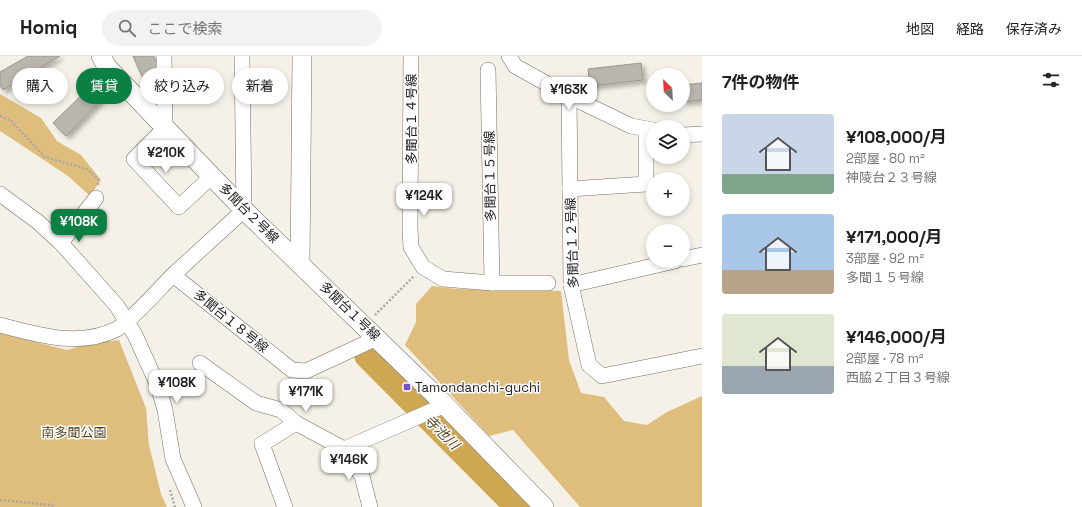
<!DOCTYPE html>
<html lang="ja">
<meta charset="utf-8">
<style>
:root{--surface:#fff;--page:#f2f2f2;--text:#202124;--muted:#757577;--line:#e0e0e0;--accent:#0b8043}
body{margin:0;font-family:"Space Grotesk","Noto Sans JP",sans-serif;background:var(--page);color:var(--text);height:100vh;display:flex;flex-direction:column;font-size:15px;white-space:nowrap}
*{box-sizing:border-box;margin:0}
p{font-size:13px;color:var(--muted)}
.icon{flex:none;width:22px;height:22px;fill:none;stroke:currentColor;stroke-width:2;stroke-linecap:round;stroke-linejoin:round}
.map{position:relative;flex:1;overflow:hidden}
.details{display:flex;flex-direction:column;background:var(--surface);width:380px}
.details>*{flex:none}
.hud{position:absolute;left:12px;top:12px;width:380px;height:36px;display:flex;gap:8px}
.needle{width:26px;rotate:336deg}
.fabs{position:absolute;left:646px;top:12px;display:grid;gap:8px}
.fabs a{display:grid;place-items:center;width:44px;height:44px;border-radius:50%;background:var(--surface);box-shadow:0 2px 6px #0003;font-size:20px}
.price{position:absolute;translate:-50% -34px;padding:0 9px;border-radius:8px;background:#fff;color:#222;font-size:13px;line-height:26px;filter:drop-shadow(0 1px 2px #0008)}
.price::after{content:'';position:absolute;left:50%;top:24px;width:12px;height:9px;margin-left:-6px;background:inherit;clip-path:polygon(0 0,100% 0,50% 100%)}
.price.active{background:var(--accent);color:#fff}
ul{padding:0;list-style:none}
li{display:flex;align-items:center;gap:12px;height:100px;padding:0 20px}
li span{display:grid;place-items:center;flex:none;width:112px;height:80px;border-radius:4px;color:#555}
li>.icon{margin-inline-start:auto}
span .icon{width:48px;height:48px;fill:#fffc;stroke-width:1}
li b{font-size:17px}
h2{display:flex;justify-content:space-between;align-items:center;height:48px;padding:0 20px;font-size:17px}
.pill{padding:0 14px;border-radius:18px;background:var(--surface);box-shadow:0 2px 6px #0003;font-size:14px;line-height:36px}
.pill.active{background:var(--accent);color:#fff}
header{display:flex;align-items:center;gap:24px;box-sizing:border-box;height:56px;padding:0 20px;background:var(--surface);border-bottom:1px solid var(--line)}
header strong{font-size:19px}
nav{display:flex;gap:22px;margin-inline-start:auto;font-size:14px}
.search{width:280px;height:36px;background:var(--page);display:flex;align-items:center;gap:10px;box-sizing:border-box;padding:0 14px;border-radius:22px;color:var(--muted);font-size:15px}
main{display:flex;flex:1;min-height:0}
.map>svg:first-child{display:block}
.green{fill:#dfbe7d}
.lines{fill:none;stroke-linecap:round;stroke-linejoin:round}
.river{stroke:#cfa753;stroke-width:25}
.building{fill:#bab6ae;stroke:#9b978f;filter:url(#shadow)}
.minor-casing{stroke:#747068;stroke-width:16}
.tertiary-casing{stroke:#747068;stroke-width:20}
.path{stroke:#aaa7a0;stroke-width:2.5;stroke-dasharray:2 2;stroke-linecap:butt}
.minor{stroke:#fff;stroke-width:15}
.tertiary{stroke:#fff;stroke-width:19}
.poi-dot{fill:#7852cb;stroke:#fff;stroke-width:1.5}
.labels{text-anchor:middle;dominant-baseline:central;stroke-width:3;stroke-linejoin:round;paint-order:stroke}
.street-label{font-size:13px;fill:#24221f;stroke:#fff}
.poi-label{font-size:13px;fill:#24221f;stroke:#fff;text-anchor:start}
.park-label{font-size:13px;fill:#554420;stroke:#fff}
.water-label{font-size:14px;font-style:italic;fill:#574622;stroke:#fff}
</style>
<header>
<strong>Homiq</strong>
<div class="search"><svg class="icon" aria-label="search" viewBox="0 0 24 24"><circle cx="10" cy="10" r="6"/><path d="M15 15l6 6"/></svg>ここで検索</div>
<nav><a>地図</a><a>経路</a><a>保存済み</a></nav>
</header>
<main>
<div class="map">
<svg width="702" height="451" viewBox="0 0 702 451">
<defs>
<filter id="shadow"><feDropShadow dx="3.5" dy="3.5" stdDeviation="2" flood-color="#0004"/></filter>
</defs>
<rect width="100%" height="100%" fill="#f5f1e8"/>
<g class="green">
<polygon points="0,38 41,62 57,85 81,99 101,124 90,140 68,120 0,75"/>
<polygon points="432,230 457,233 561,235 569,304 581,337 604,341 624,365 647,369 667,356 702,340 702,451 580,451 513,374 489,380 405,289 416,266 416,248"/>
<polygon points="0,277 67,294 91,287 119,284 146,352 149,389 161,438 167,451 0,451"/>
</g>
<g class="lines">
<polyline class="river" points="367,300 517,451"/>
</g>
<g class="building">
<polygon points="28,0 60,0 3,34 0,30 0,16"/>
<polygon points="133,0 154,0 160,16 144,25"/>
<polygon points="641,7 643,24 590,30 588,13"/>
<polygon points="702,27 702,44 683,46 683,29"/>
<polygon points="93,28 104,41 66,80 53,67"/>
</g>
<g class="lines">
<defs>
<g id="minor">
<polyline points="164,0 165,72 134,103 179,151 212,120"/>
<polyline points="242,0 244,154 173,219 292,314 306,315 377,282"/>
<polyline points="411,0 410,172 411,191 423,211 443,223 492,227 548,227"/>
<polyline points="509,0 515,10 569,40 631,70 653,74"/>
<polyline points="488,14 492,227"/>
<polyline points="569,40 571,229 589,309 602,320 702,300"/>
<polyline points="683,79 702,78"/>
<polyline points="570,133 646,128 646,73"/>
<polyline points="0,138 38,166 61,187 117,250 135,279 158,330 165,354 173,403 194,451"/>
<polyline points="61,187 96,142"/>
<polyline points="683,203 702,199"/>
<polyline points="571,229 675,205"/>
<path d="M0 269C39 279 79 292 117 273 131 265 160 232 173 219"/>
<polyline points="200,307 256,347 281,354 296,367 344,393 445,349"/>
<polyline points="344,393 362,420 370,451"/>
<polyline points="285,451 262,388 296,367"/>
</g>
<g id="tertiary">
<polyline points="101,0 107,11 244,154 435,339 544,451"/>
<polyline points="300,207 302,0"/>
</g>
</defs>
<use href="#minor" class="minor-casing"/>
<use href="#tertiary" class="tertiary-casing"/>
<g class="path">
<polyline points="0,60 11,65 45,101 87,113 98,123 98,130"/>
<polyline points="375,259 414,220"/>
<polyline points="170,434 175,451"/>
<polyline points="0,444 52,449 53,451"/>
</g>
<use href="#minor" class="minor"/>
<use href="#tertiary" class="tertiary"/>
</g>
<rect class="poi-dot" x="403" y="327" width="8" height="8" rx="2"/>
<g class="labels">
<g class="street-label">
<text transform="translate(411 63) rotate(-90)">多聞台１４号線</text>
<text transform="translate(490 120) rotate(-91)">多聞台１５号線</text>
<text transform="translate(249 157) rotate(45)">多聞台２号線</text>
<text transform="translate(572 187) rotate(-92)">多聞台１２号線</text>
<text transform="translate(350 255) rotate(44)">多聞台１号線</text>
<text transform="translate(231 265) rotate(39)">多聞台１８号線</text>
</g>
<g class="poi-label">
<text x="415" y="331">Tamondanchi-guchi</text>
</g>
<g class="park-label">
<text x="74" y="376">南多聞公園</text>
</g>
<g class="water-label">
<text transform="translate(442 376) rotate(45)">寺池川</text>
</g>
</g>
</svg>
<div class="fabs">
<a><svg class="needle" viewBox="-14 -14 28 28"><path d="M0-13l5 13h-10z" fill="#e53935"/><path d="M0 13l5-13h-10z" fill="#757577"/></svg></a>
<a><svg class="icon" aria-label="layers" viewBox="0 0 24 24"><path d="M12 4l9 5-9 5-9-5zM3 14l9 5 9-5"/></svg></a>
<a>+</a>
<a>−</a>
</div>
<b class="price" style="left:569px;top:55px">¥163K</b>
<b class="price" style="left:166px;top:118px">¥210K</b>
<b class="price" style="left:424px;top:161px">¥124K</b>
<b class="price active" style="left:79px;top:187px">¥108K</b>
<b class="price" style="left:177px;top:348px">¥108K</b>
<b class="price" style="left:306px;top:357px">¥171K</b>
<b class="price" style="left:349px;top:425px">¥146K</b>
<div class="hud">
<a class="pill">購入</a>
<a class="pill active">賃貸</a>
<a class="pill">絞り込み</a>
<a class="pill">新着</a>
</div>
</div>
<section class="details">
<h2>7件の物件<svg class="icon" aria-label="filters" viewBox="0 0 24 24"><path d="M4 7h16M4 17h16"/><circle cx="9" cy="7" r="2"/><circle cx="15" cy="17" r="2"/></svg></h2>
<ul>
<li><span style="background:linear-gradient(#c9d6e8 75%,#7fa58c 0)"><svg class="icon" aria-label="home" viewBox="0 0 24 24"><path d="M3 11l9-7 9 7M6 9v11h12V9"/></svg></span><div><b>¥108,000/月</b><p>2部屋 · 80 m²</p><p>神陵台２３号線</p></div></li>
<li><span style="background:linear-gradient(#a9c7e8 70%,#b9a48a 0)"><svg class="icon" aria-label="home" viewBox="0 0 24 24"><path d="M3 11l9-7 9 7M6 9v11h12V9"/></svg></span><div><b>¥171,000/月</b><p>3部屋 · 92 m²</p><p>多聞１５号線</p></div></li>
<li><span style="background:linear-gradient(#dfe7d0 65%,#9aa5b1 0)"><svg class="icon" aria-label="home" viewBox="0 0 24 24"><path d="M3 11l9-7 9 7M6 9v11h12V9"/></svg></span><div><b>¥146,000/月</b><p>2部屋 · 78 m²</p><p>西脇２丁目３号線</p></div></li>
</ul>
</section>
</main>
